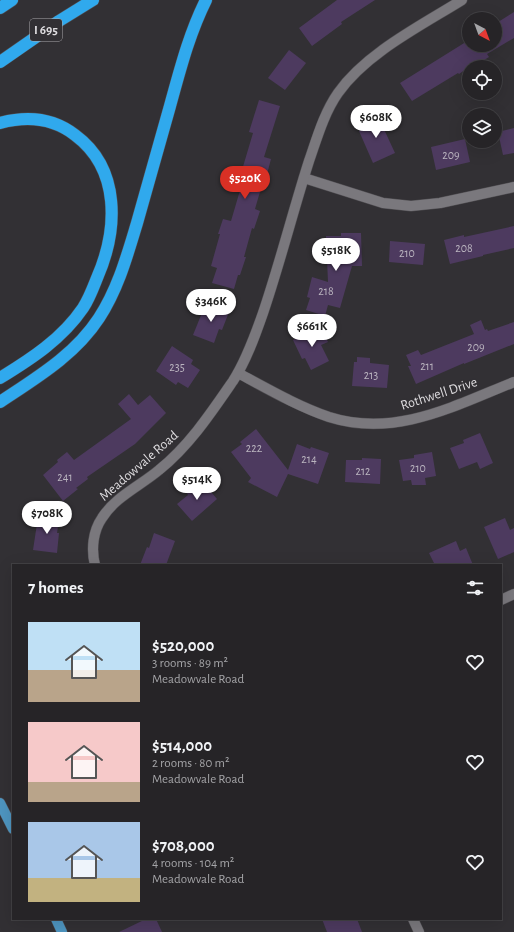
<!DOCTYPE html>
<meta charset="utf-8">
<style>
:root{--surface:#262427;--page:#2e2c2f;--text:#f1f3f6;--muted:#a4a4a7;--line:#424144;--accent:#d93025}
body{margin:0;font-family:"Alegreya Sans",sans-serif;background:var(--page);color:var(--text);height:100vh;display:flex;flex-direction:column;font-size:15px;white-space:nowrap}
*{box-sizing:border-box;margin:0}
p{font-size:13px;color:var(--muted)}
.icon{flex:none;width:22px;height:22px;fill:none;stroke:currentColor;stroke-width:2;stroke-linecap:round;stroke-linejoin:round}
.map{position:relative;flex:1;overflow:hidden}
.panel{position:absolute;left:12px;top:564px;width:490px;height:356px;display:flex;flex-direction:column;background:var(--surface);border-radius:0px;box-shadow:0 4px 16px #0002,0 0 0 1px var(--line)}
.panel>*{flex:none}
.needle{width:26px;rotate:139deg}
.buttons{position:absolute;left:462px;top:12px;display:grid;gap:8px}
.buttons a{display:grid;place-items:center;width:40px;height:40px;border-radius:50%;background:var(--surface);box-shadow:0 4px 16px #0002,0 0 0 1px var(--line);font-size:20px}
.price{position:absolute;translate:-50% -34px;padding:0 9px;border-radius:14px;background:#fff;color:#222;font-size:13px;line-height:26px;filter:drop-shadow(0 1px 2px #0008)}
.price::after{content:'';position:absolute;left:50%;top:24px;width:12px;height:9px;margin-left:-6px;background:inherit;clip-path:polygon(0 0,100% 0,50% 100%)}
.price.selected{background:var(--accent);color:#fff}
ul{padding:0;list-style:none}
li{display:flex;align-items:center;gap:12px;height:100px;padding:0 16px}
li span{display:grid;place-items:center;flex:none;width:112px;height:80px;border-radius:0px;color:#555}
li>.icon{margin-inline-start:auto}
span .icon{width:48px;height:48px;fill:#fffc;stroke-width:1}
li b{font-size:17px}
h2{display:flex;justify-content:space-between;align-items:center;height:48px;padding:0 16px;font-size:17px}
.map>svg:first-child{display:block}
.building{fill:#4d3a5f}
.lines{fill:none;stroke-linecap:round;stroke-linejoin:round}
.minor-casing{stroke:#514f53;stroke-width:11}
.major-casing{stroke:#514f53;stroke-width:11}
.highway-casing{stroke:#514f53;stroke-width:13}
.minor{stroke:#7a787d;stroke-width:10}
.major{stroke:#4e95c0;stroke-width:10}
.highway{stroke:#30a9ed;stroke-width:12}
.labels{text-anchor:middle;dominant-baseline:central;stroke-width:3;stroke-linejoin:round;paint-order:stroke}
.number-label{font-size:12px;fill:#bab4bf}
.shield{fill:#323034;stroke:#aaa8ac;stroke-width:1}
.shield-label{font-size:13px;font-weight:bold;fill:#dedcdf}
.street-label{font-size:14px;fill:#dedcdf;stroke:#323034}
</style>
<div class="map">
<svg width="514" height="932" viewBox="0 0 514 932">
<rect width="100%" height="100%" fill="#323034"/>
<g class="building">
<polygon points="337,0 375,0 341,22 342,24 312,46 299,28"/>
<polygon points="514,12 514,38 487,54 489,57 484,60 488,67 469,67 459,74 458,73 412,101 400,83 469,40 469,45 495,45 495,24"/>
<polygon points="289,50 306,63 285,90 268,78"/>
<polygon points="259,100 280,106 264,157 271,159 266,178 264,178 255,209 260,211 254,229 252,228 244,257 246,257 240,275 238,275 234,289 212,283 217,268 211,266 220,234 218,234 223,219 231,221 241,187 229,183 234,168 242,170 253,133 249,132"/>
<polygon points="376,112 395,153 373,163 359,131 366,128 362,119"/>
<polygon points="514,128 514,153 503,155 498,132"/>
<polygon points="465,139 470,162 436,170 431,147"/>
<polygon points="514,226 514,248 483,255 483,256 450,264 444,240 464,235 464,237"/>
<polygon points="341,233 361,233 362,266 352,266 340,308 328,305 325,316 306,310 310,298 307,297 312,277 328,282 326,236 341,236"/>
<polygon points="390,241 425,244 423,265 389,262"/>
<polygon points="206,303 229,312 222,330 219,329 214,343 193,335"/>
<polygon points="481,320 485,330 487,329 488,331 514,322 514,344 464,364 464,363 416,384 408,366 411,366 406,355 418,350 421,355 474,334 470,325"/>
<polygon points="320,327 328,342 321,345 329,361 311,370 305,358 302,359 293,340"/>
<polygon points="172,346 193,360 191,364 200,370 188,388 178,382 176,385 156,371"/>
<polygon points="357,357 370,358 370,363 389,365 387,388 352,386 354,362 357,362"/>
<polygon points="129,394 138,405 150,395 166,413 135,444 87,477 88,479 76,488 78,489 63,501 43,475 58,462 57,460 67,452 74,460 131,419 118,404"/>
<polygon points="256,429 288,470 297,444 310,449 311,447 329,453 318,484 288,474 277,497 248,482 251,478 231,452 242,444 240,442"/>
<polygon points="480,433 493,463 480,469 477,462 459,469 450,448 464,443 463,440"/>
<polygon points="432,452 436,476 425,478 426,485 412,485 411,480 403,481 399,460 414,458 414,455"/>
<polygon points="362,458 381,459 380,484 345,482 346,460 362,460"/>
<polygon points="201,480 217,499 192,521 177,504 188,495 187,493"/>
<polygon points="38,517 59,520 57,533 59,533 57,553 33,550"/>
<polygon points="505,518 510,530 514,528 514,552 498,559 484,527"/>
<polygon points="154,533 175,541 166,565 140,565 147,547 149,548"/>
<polygon points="456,541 460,551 466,548 473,565 435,565 429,553"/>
<polygon points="146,919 156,919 162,932 119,932"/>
<polygon points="322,919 357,919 362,932 327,932"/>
</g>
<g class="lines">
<defs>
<g id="minor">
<polyline points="304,178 383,203 411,206 440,203 514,187"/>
<path d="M238 373C268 389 297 406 329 417 395 438 454 406 514 382"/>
<path d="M95 565C91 549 93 531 102 518 115 497 140 486 159 470 189 446 211 413 233 381 246 361 255 336 263 313 280 263 293 211 309 161 317 138 324 113 338 93 366 53 422 25 462 0"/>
<polyline points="501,600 514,594"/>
<polyline points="413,919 419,932"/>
</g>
<g id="major">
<polyline points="0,803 13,829"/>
<polyline points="56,919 62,932"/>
</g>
<g id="highway">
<polyline points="0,8 12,0"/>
<polyline points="0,62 59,21 93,0"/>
<path d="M0 123C26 116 53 118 75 135 121 169 118 230 97 278 93 288 89 299 83 308 62 339 31 359 0 378"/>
<path d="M0 402C36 378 75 355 99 318 118 289 127 256 137 223 148 184 159 145 170 106 180 70 189 34 206 0"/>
</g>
</defs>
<use href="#minor" class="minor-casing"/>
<use href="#major" class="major-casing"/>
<use href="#highway" class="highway-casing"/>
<use href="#minor" class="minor"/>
<use href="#major" class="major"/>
<use href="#highway" class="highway"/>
</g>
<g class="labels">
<g class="number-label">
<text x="451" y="155">209</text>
<text x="464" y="248">208</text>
<text x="407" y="253">210</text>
<text x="326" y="291">218</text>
<text x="476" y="347">209</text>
<text x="427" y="366">211</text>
<text x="177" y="367">235</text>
<text x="371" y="375">213</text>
<text x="254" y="448">222</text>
<text x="309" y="459">214</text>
<text x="418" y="468">210</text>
<text x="363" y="471">212</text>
<text x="65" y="477">241</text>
</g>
<rect class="shield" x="30" y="19" width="32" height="22" rx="3"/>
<g class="shield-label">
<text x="46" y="30">I 695</text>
</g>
<g class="street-label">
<text transform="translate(439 394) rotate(-18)">Rothwell Drive</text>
<text transform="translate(139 466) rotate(-41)">Meadowvale Road</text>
</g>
</g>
</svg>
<div class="buttons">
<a><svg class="needle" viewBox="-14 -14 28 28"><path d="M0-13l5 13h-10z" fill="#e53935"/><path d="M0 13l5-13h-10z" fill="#a4a4a7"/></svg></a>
<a><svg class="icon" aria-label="locate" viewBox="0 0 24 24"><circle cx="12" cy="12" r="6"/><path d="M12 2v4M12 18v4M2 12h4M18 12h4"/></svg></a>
<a><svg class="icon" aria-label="layers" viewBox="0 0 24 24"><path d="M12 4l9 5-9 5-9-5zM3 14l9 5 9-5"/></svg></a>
</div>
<b class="price" style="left:376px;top:139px">$608K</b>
<b class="price selected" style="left:245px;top:200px">$520K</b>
<b class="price" style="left:336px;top:272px">$518K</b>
<b class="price" style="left:211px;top:323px">$346K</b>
<b class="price" style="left:312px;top:348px">$661K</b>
<b class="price" style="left:197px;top:501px">$514K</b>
<b class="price" style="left:47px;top:535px">$708K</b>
<section class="panel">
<h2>7 homes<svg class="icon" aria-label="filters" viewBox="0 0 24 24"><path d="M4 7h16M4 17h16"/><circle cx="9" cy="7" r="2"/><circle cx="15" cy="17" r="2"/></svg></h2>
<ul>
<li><span style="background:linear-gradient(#bfe0f5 60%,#b9a48a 0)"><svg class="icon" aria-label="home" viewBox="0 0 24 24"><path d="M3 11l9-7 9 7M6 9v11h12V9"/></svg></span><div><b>$520,000</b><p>3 rooms · 89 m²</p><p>Meadowvale Road</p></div><svg class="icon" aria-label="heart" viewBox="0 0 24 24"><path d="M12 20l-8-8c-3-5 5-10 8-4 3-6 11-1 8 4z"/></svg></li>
<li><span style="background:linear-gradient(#f6c9c9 75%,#b9a48a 0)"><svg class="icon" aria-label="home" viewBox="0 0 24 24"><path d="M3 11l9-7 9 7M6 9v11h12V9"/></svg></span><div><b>$514,000</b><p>2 rooms · 80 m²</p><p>Meadowvale Road</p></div><svg class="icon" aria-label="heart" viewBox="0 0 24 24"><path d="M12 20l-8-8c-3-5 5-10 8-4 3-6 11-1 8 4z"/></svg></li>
<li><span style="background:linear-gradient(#a9c7e8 70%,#c2b280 0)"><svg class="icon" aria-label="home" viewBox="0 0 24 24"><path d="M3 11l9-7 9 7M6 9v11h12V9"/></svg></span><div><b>$708,000</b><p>4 rooms · 104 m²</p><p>Meadowvale Road</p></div><svg class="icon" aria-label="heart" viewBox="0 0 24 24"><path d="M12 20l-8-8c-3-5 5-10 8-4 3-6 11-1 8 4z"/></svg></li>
</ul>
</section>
</div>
